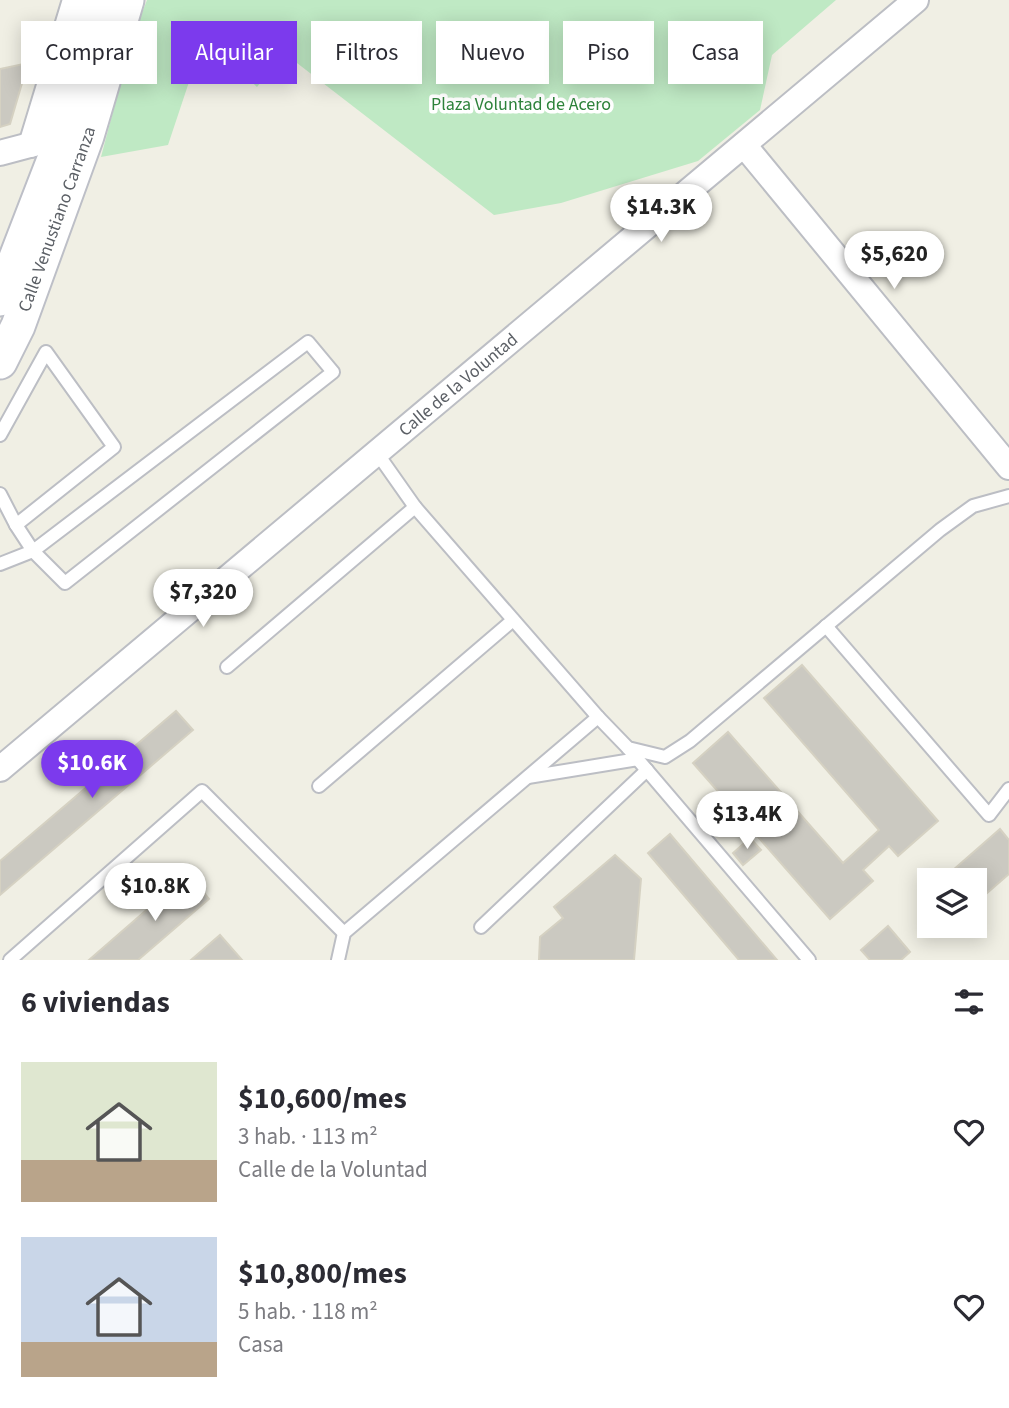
<!DOCTYPE html>
<html lang="es">
<meta charset="utf-8">
<style>
:root{--surface:#fff;--page:#f7f7f7;--text:#2b2b33;--muted:#7c7c81;--accent:#7c3aed}
body{margin:0;font-family:"Source Sans 3",sans-serif;background:var(--page);color:var(--text);height:100vh;display:flex;flex-direction:column;font-size:26px;white-space:nowrap}
*{box-sizing:border-box;margin:0}
p{font-size:23px;color:var(--muted)}
.icon{flex:none;width:38px;height:38px;fill:none;stroke:currentColor;stroke-width:2;stroke-linecap:round;stroke-linejoin:round}
.map{position:relative;height:960px;overflow:hidden}
.panel{display:flex;flex-direction:column;background:var(--surface);flex:1}
.panel>*{flex:none}
.banner{position:absolute;left:21px;top:21px;width:968px;height:63px;display:flex;gap:14px}
.buttons{position:absolute;left:917px;top:868px;display:grid;gap:14px}
.buttons a{display:grid;place-items:center;width:70px;height:70px;border-radius:0px;background:var(--surface);box-shadow:0 4px 18px #0003;font-size:35px}
.price{position:absolute;translate:-50% -60px;padding:0 16px;border-radius:24px;background:#fff;color:#222;font-size:23px;line-height:46px;filter:drop-shadow(0 2px 4px #0008)}
.price::after{content:'';position:absolute;left:50%;top:42px;width:21px;height:16px;margin-left:-10px;background:inherit;clip-path:polygon(0 0,100% 0,50% 100%)}
.price.selected{background:var(--accent);color:#fff}
ul{padding:0;list-style:none}
li{display:flex;align-items:center;gap:21px;height:175px;padding:0 21px}
li span{display:grid;place-items:center;flex:none;width:196px;height:140px;border-radius:0px;color:#555}
li>.icon{margin-inline-start:auto}
span .icon{width:84px;height:84px;fill:#fffc;stroke-width:1}
li b{font-size:30px}
h2{display:flex;justify-content:space-between;align-items:center;height:84px;padding:0 21px;font-size:30px}
.chip{padding:0 24px;border-radius:0px;background:var(--surface);box-shadow:0 4px 18px #0003;font-size:24px;line-height:63px}
.chip.selected{background:var(--accent);color:#fff}
.map>svg:first-child{display:block}
.green{fill:#bfe9c4}
.building{fill:#cbc9c1;stroke:#d5d1c2;stroke-width:2}
.lines{fill:none;stroke-linecap:round;stroke-linejoin:round}
.lane-casing{stroke:#bcbec4;stroke-width:16}
.street-casing{stroke:#bcbec4;stroke-width:28}
.secondary-casing{stroke:#bdbfc7;stroke-width:37}
.lane{stroke:#fff;stroke-width:12}
.street{stroke:#fff;stroke-width:24}
.secondary{stroke:#fff;stroke-width:33}
.labels{text-anchor:middle;dominant-baseline:central;stroke-width:7;stroke-linejoin:round;paint-order:stroke}
.park-label{font-size:18px;fill:#2e833b;stroke:#fff}
.street-label{font-size:18px;fill:#5c6066;stroke:#fff}
</style>
<div class="map">
<svg width="1009" height="960" viewBox="0 0 1009 960">
<rect width="100%" height="100%" fill="#f0efe4"/>
<polygon class="green" points="147,0 836,0 772,55 760,110 698,161 561,203 494,215 284,53 257,87 234,66 191,76 168,145 101,157 132,39"/>
<g class="building">
<polygon points="28,63 10,124 0,127 0,69"/>
<polygon points="802,665 938,821 898,856 889,846 863,870 873,881 830,919 693,763 728,732 843,863 879,830 764,698"/>
<polygon points="176,711 193,730 0,895 0,861"/>
<polygon points="1000,829 1009,840 1009,874 979,900 975,895 975,880 962,880 953,870"/>
<polygon points="670,834 777,960 739,960 648,853"/>
<polygon points="750,838 761,850 743,865 733,853"/>
<polygon points="615,855 641,879 634,960 539,960 540,937 563,918 554,907"/>
<polygon points="188,874 209,899 138,960 89,960"/>
<polygon points="888,926 910,952 901,960 870,960 861,950"/>
<polygon points="220,935 242,960 191,960"/>
</g>
<g class="lines">
<defs>
<g id="lane">
<polyline points="0,435 46,352 114,447 16,525 33,551 65,583 333,372 308,342 33,551 0,564"/>
<polyline points="377,453 415,507 598,717 628,748 665,757 690,741 940,530 973,506 1009,496"/>
<polyline points="0,494 16,525"/>
<polyline points="826,626 989,815 1009,789"/>
<polyline points="227,667 415,507"/>
<polyline points="628,748 809,960"/>
<polyline points="528,777 638,759"/>
<polyline points="319,786 513,620"/>
<polyline points="481,927 647,770"/>
<polyline points="10,960 202,791 344,933"/>
<polyline points="338,960 344,933 598,717"/>
</g>
<g id="street">
<polyline points="31,145 75,0"/>
<polyline points="744,145 1009,467"/>
<polyline points="0,153 45,141"/>
<path id="s1" d="M0 769 916 0"/>
</g>
<g id="secondary">
<polyline points="0,299 63,136 66,110 101,0"/>
<path id="s2" d="M0 362 18 326 87 136 127 0"/>
</g>
</defs>
<use href="#lane" class="lane-casing"/>
<use href="#street" class="street-casing"/>
<use href="#secondary" class="secondary-casing"/>
<use href="#lane" class="lane"/>
<use href="#street" class="street"/>
<use href="#secondary" class="secondary"/>
</g>
<g class="labels">
<g class="park-label">
<text x="521" y="104">Plaza Voluntad de Acero</text>
</g>
<g class="street-label">
<text stroke="none"><textPath href="#s2" startOffset="154">Calle Venustiano Carranza</textPath></text>
<text stroke="none"><textPath href="#s1" startOffset="598">Calle de la Voluntad</textPath></text>
</g>
</g>
</svg>
<div class="buttons">
<a><svg class="icon" aria-label="layers" viewBox="0 0 24 24"><path d="M12 4l9 5-9 5-9-5zM3 14l9 5 9-5"/></svg></a>
</div>
<b class="price" style="left:661px;top:244px">$14.3K</b>
<b class="price" style="left:894px;top:291px">$5,620</b>
<b class="price" style="left:203px;top:629px">$7,320</b>
<b class="price selected" style="left:92px;top:800px">$10.6K</b>
<b class="price" style="left:747px;top:851px">$13.4K</b>
<b class="price" style="left:155px;top:923px">$10.8K</b>
<div class="banner">
<a class="chip">Comprar</a>
<a class="chip selected">Alquilar</a>
<a class="chip">Filtros</a>
<a class="chip">Nuevo</a>
<a class="chip">Piso</a>
<a class="chip">Casa</a>
</div>
</div>
<section class="panel">
<h2>6 viviendas<svg class="icon" aria-label="filters" viewBox="0 0 24 24"><path d="M4 7h16M4 17h16"/><circle cx="9" cy="7" r="2"/><circle cx="15" cy="17" r="2"/></svg></h2>
<ul>
<li><span style="background:linear-gradient(#dfe7d0 70%,#b9a48a 0)"><svg class="icon" aria-label="home" viewBox="0 0 24 24"><path d="M3 11l9-7 9 7M6 9v11h12V9"/></svg></span><div><b>$10,600/mes</b><p>3 hab. · 113 m²</p><p>Calle de la Voluntad</p></div><svg class="icon" aria-label="heart" viewBox="0 0 24 24"><path d="M12 20l-8-8c-3-5 5-10 8-4 3-6 11-1 8 4z"/></svg></li>
<li><span style="background:linear-gradient(#c9d6e8 75%,#b9a48a 0)"><svg class="icon" aria-label="home" viewBox="0 0 24 24"><path d="M3 11l9-7 9 7M6 9v11h12V9"/></svg></span><div><b>$10,800/mes</b><p>5 hab. · 118 m²</p><p>Casa</p></div><svg class="icon" aria-label="heart" viewBox="0 0 24 24"><path d="M12 20l-8-8c-3-5 5-10 8-4 3-6 11-1 8 4z"/></svg></li>
</ul>
</section>
